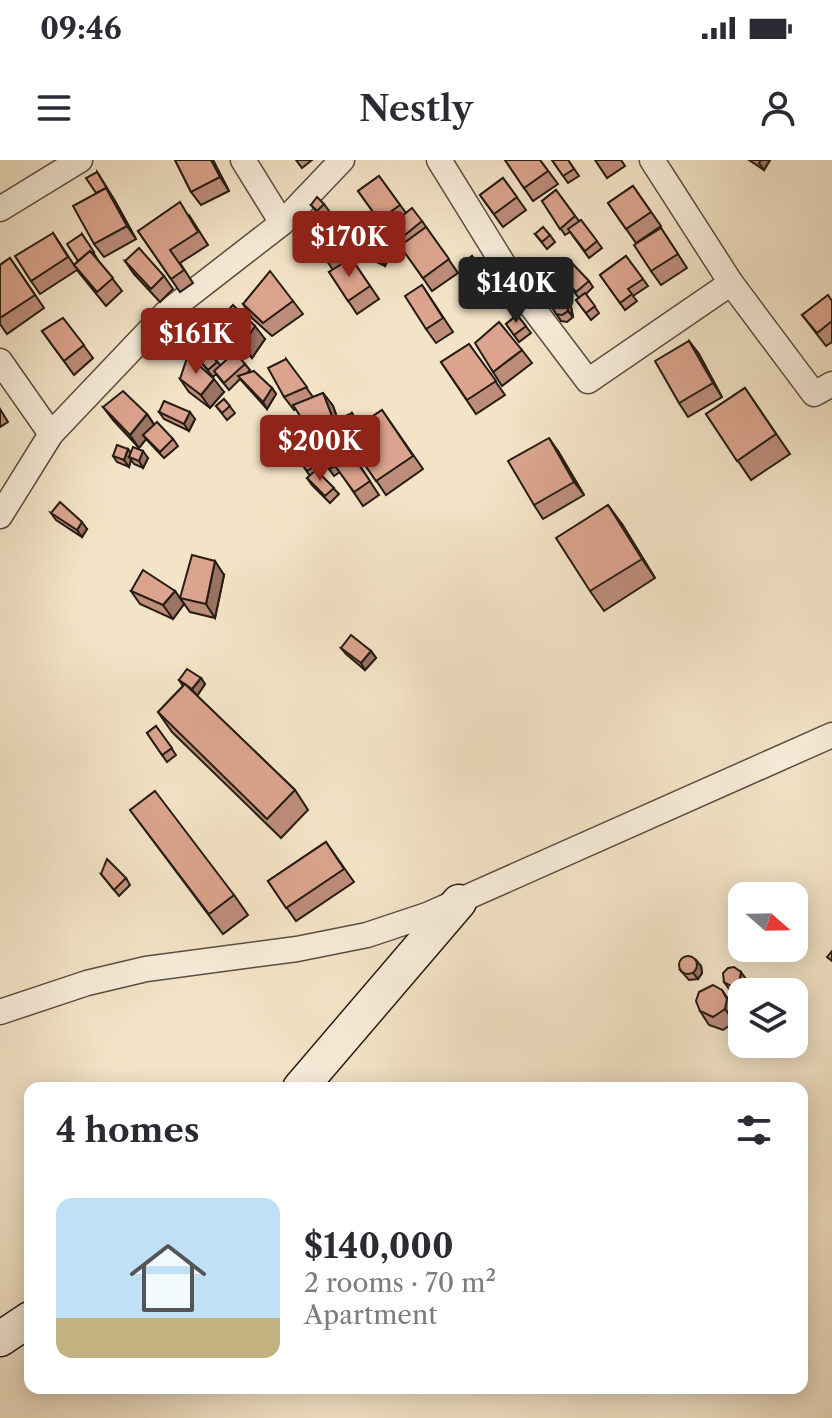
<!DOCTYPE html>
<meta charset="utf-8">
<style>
:root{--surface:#fff;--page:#f7f7f7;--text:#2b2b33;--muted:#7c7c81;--accent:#8f2418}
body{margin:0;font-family:"Libre Caslon Text",serif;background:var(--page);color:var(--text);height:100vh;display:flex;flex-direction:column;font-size:30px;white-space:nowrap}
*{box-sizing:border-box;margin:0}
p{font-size:26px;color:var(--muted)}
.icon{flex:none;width:44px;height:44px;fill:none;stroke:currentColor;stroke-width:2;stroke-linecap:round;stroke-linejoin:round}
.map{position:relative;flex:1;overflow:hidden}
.side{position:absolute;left:24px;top:922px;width:784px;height:312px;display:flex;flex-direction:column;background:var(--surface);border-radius:16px;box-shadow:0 4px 20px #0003}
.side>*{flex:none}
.needle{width:52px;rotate:110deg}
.tools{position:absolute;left:728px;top:722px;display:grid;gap:16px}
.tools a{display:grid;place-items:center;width:80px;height:80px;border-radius:16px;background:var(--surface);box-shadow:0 4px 20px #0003;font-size:40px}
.price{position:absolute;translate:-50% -68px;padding:0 18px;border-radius:8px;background:var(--accent);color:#fff;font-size:26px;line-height:52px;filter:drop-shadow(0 2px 4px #0008)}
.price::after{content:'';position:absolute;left:50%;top:48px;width:24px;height:18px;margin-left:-12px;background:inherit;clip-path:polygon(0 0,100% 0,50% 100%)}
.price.on{background:#222;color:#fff}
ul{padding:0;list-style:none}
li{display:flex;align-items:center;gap:24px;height:200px;padding:0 32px}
li span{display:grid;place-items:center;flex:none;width:224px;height:160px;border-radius:16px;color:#555}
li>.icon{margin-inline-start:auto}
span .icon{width:96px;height:96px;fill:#fffc;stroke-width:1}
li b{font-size:34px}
h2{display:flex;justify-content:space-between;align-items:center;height:96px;padding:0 32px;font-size:34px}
.status{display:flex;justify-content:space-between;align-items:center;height:56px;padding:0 40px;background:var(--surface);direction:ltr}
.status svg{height:22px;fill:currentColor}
header{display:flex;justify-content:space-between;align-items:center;height:104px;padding:0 32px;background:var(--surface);font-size:36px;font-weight:600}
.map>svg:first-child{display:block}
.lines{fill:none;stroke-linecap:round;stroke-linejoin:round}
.street-casing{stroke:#594e41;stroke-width:27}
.secondary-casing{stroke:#251c14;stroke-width:37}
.street{stroke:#f8eddb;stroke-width:24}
.secondary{stroke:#f8eddb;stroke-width:34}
.wall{fill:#bd8d7a;stroke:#251c14;stroke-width:2}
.shaded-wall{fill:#9a7363;stroke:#251c14;stroke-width:2}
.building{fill:#dca48e;stroke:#251c14;stroke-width:2}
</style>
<div class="status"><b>09:46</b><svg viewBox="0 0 49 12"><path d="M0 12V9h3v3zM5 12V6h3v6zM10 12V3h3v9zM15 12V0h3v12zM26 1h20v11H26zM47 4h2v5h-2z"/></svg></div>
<header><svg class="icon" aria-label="menu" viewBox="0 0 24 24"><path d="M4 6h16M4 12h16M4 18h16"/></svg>Nestly<svg class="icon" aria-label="person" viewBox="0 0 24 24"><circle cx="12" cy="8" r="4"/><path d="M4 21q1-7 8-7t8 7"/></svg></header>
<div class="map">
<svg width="832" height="1258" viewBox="0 0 832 1258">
<rect width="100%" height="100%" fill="#f4e4c7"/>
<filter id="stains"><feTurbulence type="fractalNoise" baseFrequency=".0025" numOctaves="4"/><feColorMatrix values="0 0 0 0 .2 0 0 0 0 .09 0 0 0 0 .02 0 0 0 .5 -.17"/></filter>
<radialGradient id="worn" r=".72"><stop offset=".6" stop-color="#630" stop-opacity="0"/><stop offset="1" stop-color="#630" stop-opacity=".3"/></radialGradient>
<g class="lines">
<defs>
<g id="street">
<polyline points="243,0 282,63"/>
<polyline points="439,0 520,131 588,221 731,123"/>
<polyline points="652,0 731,123 814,234 832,224"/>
<polyline points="0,49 80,0"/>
<polyline points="0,201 51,274"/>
<polyline points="0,356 51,274 166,153 282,63 342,0"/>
<polyline points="0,852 87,823 146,809 297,789 367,775 427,755 832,575"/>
</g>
<g id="secondary">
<polyline points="300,928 459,742"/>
<polyline points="0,1179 30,1159"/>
</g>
</defs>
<use href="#street" class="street-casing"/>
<use href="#secondary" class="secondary-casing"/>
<use href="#street" class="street"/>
<use href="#secondary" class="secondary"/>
</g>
<g class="wall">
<polygon points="175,0 213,0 229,31 201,45 191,32"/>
<polygon points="296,0 312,0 302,8"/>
<polygon points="505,0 540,0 558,24 533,41"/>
<polygon points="552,0 568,0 579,16 568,23"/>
<polygon points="595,0 621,0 625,6 607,18"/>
<polygon points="749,0 770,0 764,10"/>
<polygon points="97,12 115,41 136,79 104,97 94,84"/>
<polygon points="379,16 406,53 422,61 458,113 432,131 402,88 399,91 384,71 386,70 358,31"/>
<polygon points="503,18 526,50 503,67 480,35"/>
<polygon points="633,26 661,66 636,83 608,43"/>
<polygon points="556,30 579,61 581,60 602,88 589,98 570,72 565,75 542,41"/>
<polygon points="324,44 329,51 322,58 311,45"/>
<polygon points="189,55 208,85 180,103 193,123 180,132 138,71"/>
<polygon points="327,63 379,139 357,154 329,112 333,110 310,75"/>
<polygon points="661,68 687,108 661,125 651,111"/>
<polygon points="53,73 74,105 78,101 82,74 98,100 122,131 106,146 77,110 40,134 31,121"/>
<polygon points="535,74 550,75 555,82 547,89"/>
<polygon points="386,86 391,93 385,106 372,100 367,93"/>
<polygon points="472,96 487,118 479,123 465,102"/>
<polygon points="626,96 648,126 633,136 637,141 625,150 600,115"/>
<polygon points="10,98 44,148 7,174 0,164 0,105"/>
<polygon points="125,101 164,116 173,129 160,142 134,114"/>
<polygon points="557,111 589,121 593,127 586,134 599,153 591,160 576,140 579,138"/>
<polygon points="422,125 453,172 436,183 426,169"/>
<polygon points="293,141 303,154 272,176 252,158 243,144"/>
<polygon points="832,141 832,182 826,186 802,155"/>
<polygon points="552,147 571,147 573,157 567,162 561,161"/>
<polygon points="517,155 531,173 519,182 506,164"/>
<polygon points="63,158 93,198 74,215 42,171"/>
<polygon points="217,162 265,179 252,198 226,175"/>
<polygon points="689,181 699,194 722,237 688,257 679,243"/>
<polygon points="469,184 505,235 476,254 441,202"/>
<polygon points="522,190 532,203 502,226 493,212"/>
<polygon points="210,193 220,205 245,204 250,210 247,213 272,228 276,234 267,249 240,219 229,230 216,214 213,217 201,202"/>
<polygon points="286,199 313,237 323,233 333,246 344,277 322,289 296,249 294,250 284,237"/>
<polygon points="180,219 224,232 210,248 189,232"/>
<polygon points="745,228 790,294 751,320 706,254"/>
<polygon points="224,239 235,253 227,260 216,246"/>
<polygon points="103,247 147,254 154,264 173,279 178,286 164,298 146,279 139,288 113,260"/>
<polygon points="0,249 8,262 0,267"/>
<polygon points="382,250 423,309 386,335 363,301 358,303 379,335 363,346 340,312 334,316 329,309 354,278 363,292 367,289 356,273 351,275 346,269 352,253 359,265"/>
<polygon points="159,252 195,259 189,271 164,259"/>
<polygon points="306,285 323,310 319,313 339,334 330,343 312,325 307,318 310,316 294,292"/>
<polygon points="128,289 131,293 148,298 143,308 134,304 131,300 129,307 117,302 113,296"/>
<polygon points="558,291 584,335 543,359 534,345"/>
<polygon points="51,353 87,369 82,377 56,360"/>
<polygon points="622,364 655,418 604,451 590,431"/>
<polygon points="224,415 215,458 190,452 180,438"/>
<polygon points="131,431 175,431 184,444 173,459 140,444"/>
<polygon points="341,488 371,491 376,498 365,510 346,494"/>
<polygon points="201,518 205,524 197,536 295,630 308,650 281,678 172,572 158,552 183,526 179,520"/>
<polygon points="156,566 176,595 167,602 147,573"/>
<polygon points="130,650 234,735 248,755 223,774"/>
<polygon points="326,682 354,722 296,761 268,721"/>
<polygon points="101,714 126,718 130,725 119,736"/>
<polygon points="701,806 702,813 698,819 689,820 680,810"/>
<polygon points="746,819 744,831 737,833 729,829 724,822"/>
<polygon points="742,836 742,868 735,859 735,862 723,870 709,865 700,851 732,844"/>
</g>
<g class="shaded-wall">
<polygon points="211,0 213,0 229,31 220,17"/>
<polygon points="761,0 770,0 764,10 759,3"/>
<polygon points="97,12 115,41 136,79 127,66"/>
<polygon points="386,86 391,93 385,106 380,99"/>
<polygon points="566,141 571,147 573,157 568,151"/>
<polygon points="255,166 265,179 252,198 243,185"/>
<polygon points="689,181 699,194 722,237 713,223"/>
<polygon points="214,219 224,232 210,248 201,235"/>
<polygon points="272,228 276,234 267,249 263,242"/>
<polygon points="323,233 333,246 344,277 335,264"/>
<polygon points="190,252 195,259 189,271 184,264"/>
<polygon points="147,254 156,268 143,275 146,279 139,288 130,275"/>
<polygon points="549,278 558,291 584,335 574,322"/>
<polygon points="128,289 133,296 129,297 131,300 129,307 124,300"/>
<polygon points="143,291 148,298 143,308 139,301"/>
<polygon points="608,345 622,364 655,418 642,399"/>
<polygon points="82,362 87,369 82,377 77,370"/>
<polygon points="215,401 224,415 215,458 206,444"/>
<polygon points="175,431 184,444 173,459 163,445"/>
<polygon points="371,491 376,498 365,510 361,503"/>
<polygon points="201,518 205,524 197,536 192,529"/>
<polygon points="696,800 701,806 702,813 698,819 693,813"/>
<polygon points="741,812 746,819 744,831 739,824"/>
<polygon points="722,830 737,852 735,862 725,849"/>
</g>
<g class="building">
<polygon points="175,0 211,0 220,17 191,32"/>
<polygon points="505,0 540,0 548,11 524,28"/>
<polygon points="552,0 568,0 574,9 563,16"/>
<polygon points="97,12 109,32 106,28 96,33 86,18"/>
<polygon points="379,16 400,45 379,60 358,31"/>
<polygon points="503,18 517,37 494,54 480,35"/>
<polygon points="633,26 651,52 626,69 608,43"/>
<polygon points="106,28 127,66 94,84 73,46"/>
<polygon points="556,30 575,56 560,69 542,41"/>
<polygon points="317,37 324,44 317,51 311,45"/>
<polygon points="180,42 198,72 170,90 184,110 171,119 138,71"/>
<polygon points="412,48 422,61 394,84 384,71"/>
<polygon points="581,60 597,81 585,91 568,69"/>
<polygon points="327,63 345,90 328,102 310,75"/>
<polygon points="426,67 449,99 423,118 400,86"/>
<polygon points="543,67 550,75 542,82 535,74"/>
<polygon points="661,68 678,94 651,111 634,85"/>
<polygon points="53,73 68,97 31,121 15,96"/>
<polygon points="82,74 94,92 92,93 90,91 78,101 67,84"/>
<polygon points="373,80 386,86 380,99 367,93"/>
<polygon points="139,88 164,116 151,129 125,101"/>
<polygon points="90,91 113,118 97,132 74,105"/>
<polygon points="472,96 482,111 474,116 465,102"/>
<polygon points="626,96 643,119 628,129 632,134 620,143 600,115"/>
<polygon points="10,98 35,135 0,158 0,105"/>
<polygon points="351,98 370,126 348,141 329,112"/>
<polygon points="569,100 589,121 576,132 557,111"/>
<polygon points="270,111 293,141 263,163 243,144"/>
<polygon points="422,125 443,158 426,169 405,136"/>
<polygon points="585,133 595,146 586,153 576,140"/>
<polygon points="828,135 832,141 832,161 817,173 802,155"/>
<polygon points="558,139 566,141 568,151 562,155 556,154 552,147 554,142"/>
<polygon points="233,145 255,166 243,185 217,162"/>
<polygon points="517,155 526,166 514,175 506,164"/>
<polygon points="63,158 84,185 64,201 42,171"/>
<polygon points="499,162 522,190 493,212 475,183"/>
<polygon points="689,181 713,223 679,243 655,201"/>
<polygon points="469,184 496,221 467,240 441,202"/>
<polygon points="235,192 245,204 224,223 214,211"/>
<polygon points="210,193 217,202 208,210 201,202"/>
<polygon points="188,195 214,219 201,235 180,219"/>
<polygon points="286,199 307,227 284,237 268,208"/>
<polygon points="254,211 272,228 263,242 238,216"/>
<polygon points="745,228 776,274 737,301 706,254"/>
<polygon points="123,231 147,254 130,275 103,247"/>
<polygon points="323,233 335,264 313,276 293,245"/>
<polygon points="224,239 230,246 222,253 216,246"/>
<polygon points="164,241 190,252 184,264 159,252"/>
<polygon points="382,250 413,296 376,321 358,295 367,289 354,269"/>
<polygon points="352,253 357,263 346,269 341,258"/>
<polygon points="157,262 173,279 160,292 143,275"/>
<polygon points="354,278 361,292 353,296 350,292 333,303 336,306 329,309 322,295"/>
<polygon points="549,278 574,322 534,345 508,301"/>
<polygon points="117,285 128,289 124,300 113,296"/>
<polygon points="306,285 319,303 307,311 294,292"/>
<polygon points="133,287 143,291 139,301 129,297"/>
<polygon points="350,292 370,321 354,332 333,303"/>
<polygon points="316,310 334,328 325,336 307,318"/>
<polygon points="60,342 82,362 77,370 51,353"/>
<polygon points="608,345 642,399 590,431 556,378"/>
<polygon points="192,395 215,401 206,444 180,438"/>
<polygon points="143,410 175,431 163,445 131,431"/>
<polygon points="351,475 371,491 361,503 341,488"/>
<polygon points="187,509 201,518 192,529 179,520"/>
<polygon points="185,524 295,630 267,659 158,552"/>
<polygon points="156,566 172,588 162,595 147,573"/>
<polygon points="155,631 234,735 209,754 130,650"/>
<polygon points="326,682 344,709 286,748 268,721"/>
<polygon points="107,699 126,718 114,730 101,714"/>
<polygon points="832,791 832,801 827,797"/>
<circle cx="688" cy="805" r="9"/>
<polygon points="734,807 741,812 739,824 733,827 724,822 723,813 728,808"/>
<polygon points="713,825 722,830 727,839 725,849 713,857 700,851 696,841 699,832"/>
<polygon points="742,836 742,862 735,858 732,845 738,837"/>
</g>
<rect width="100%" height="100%" filter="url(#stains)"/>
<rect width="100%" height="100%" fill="url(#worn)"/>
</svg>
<div class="tools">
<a><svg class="needle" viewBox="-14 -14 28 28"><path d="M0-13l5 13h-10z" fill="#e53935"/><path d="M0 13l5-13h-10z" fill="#7c7c81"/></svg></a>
<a><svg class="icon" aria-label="layers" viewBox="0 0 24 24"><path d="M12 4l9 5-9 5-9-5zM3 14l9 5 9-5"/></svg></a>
</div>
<b class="price" style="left:349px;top:119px">$170K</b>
<b class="price on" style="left:516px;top:165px">$140K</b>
<b class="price" style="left:196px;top:216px">$161K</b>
<b class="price" style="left:320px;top:323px">$200K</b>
<section class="side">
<h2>4 homes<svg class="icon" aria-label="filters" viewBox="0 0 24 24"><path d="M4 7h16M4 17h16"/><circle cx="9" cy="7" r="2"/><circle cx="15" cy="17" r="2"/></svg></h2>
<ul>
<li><span style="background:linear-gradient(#bfe0f5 75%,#c2b280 0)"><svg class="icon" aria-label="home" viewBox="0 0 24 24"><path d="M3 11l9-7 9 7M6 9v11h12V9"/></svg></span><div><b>$140,000</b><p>2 rooms · 70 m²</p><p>Apartment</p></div></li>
</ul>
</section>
</div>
